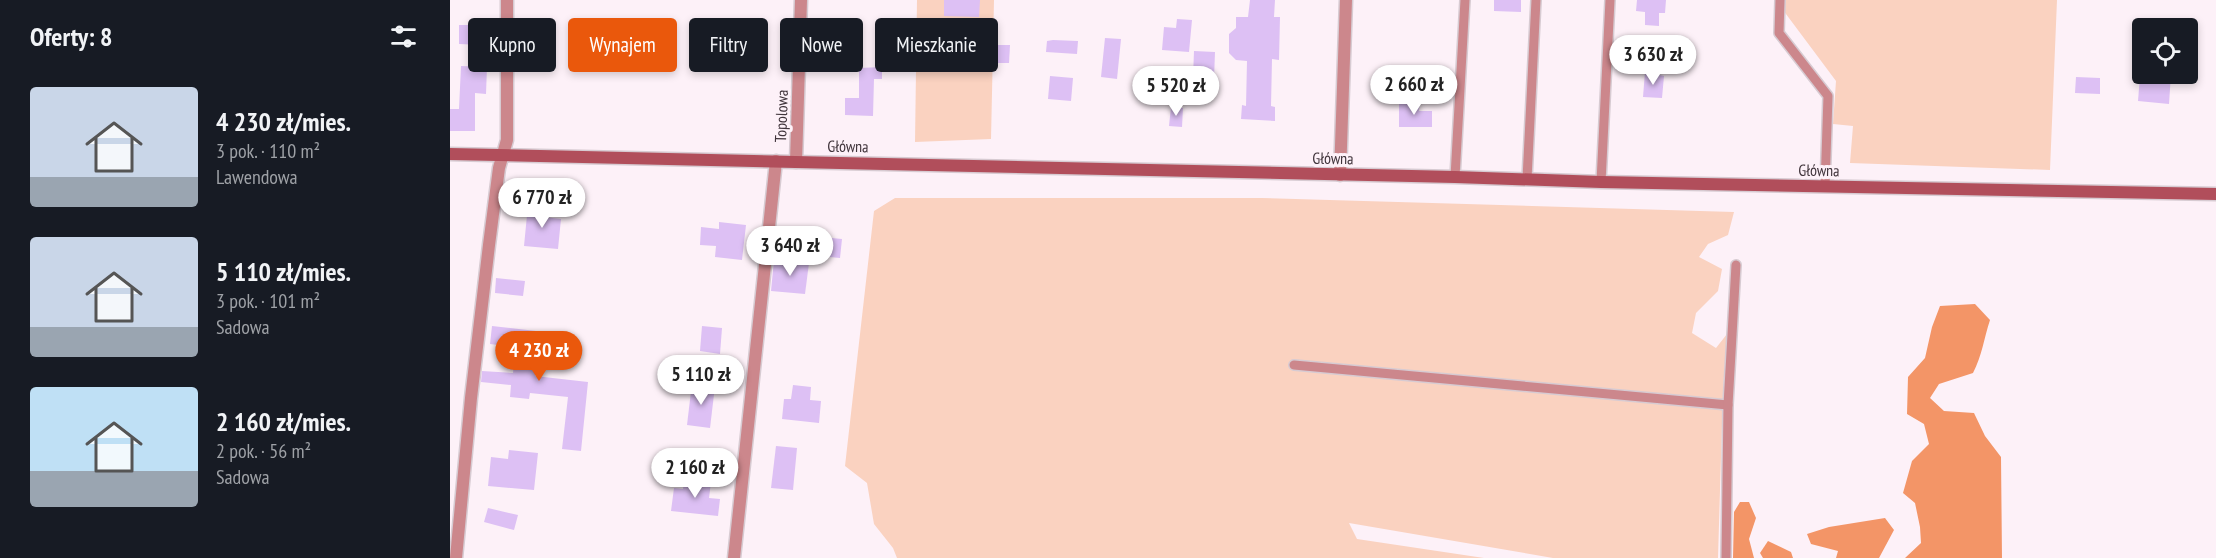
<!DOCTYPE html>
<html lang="pl">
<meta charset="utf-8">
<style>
:root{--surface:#171b24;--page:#20242c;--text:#f1f3f6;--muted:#9ea1a6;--accent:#ea580c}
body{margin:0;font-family:"PT Sans Narrow",sans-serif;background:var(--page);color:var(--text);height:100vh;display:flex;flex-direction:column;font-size:22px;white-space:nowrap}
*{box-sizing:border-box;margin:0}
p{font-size:20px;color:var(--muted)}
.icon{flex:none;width:33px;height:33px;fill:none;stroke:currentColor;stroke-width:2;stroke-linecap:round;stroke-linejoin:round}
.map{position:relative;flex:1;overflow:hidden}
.side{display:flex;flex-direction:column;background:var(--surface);width:450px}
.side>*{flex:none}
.hud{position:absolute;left:18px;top:18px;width:570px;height:54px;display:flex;gap:12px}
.fabs{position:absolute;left:1682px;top:18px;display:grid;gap:12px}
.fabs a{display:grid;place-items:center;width:66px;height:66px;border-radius:6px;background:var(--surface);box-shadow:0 3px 9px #0003;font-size:30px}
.price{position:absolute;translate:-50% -51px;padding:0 14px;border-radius:21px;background:#fff;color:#222;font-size:20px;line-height:39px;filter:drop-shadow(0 2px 3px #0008)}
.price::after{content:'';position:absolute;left:50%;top:36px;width:18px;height:14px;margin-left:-9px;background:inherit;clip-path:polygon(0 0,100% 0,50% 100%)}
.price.on{background:var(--accent);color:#fff}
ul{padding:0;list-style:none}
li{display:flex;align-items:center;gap:18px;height:150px;padding:0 30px}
li span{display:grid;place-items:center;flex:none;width:168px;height:120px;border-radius:6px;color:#555}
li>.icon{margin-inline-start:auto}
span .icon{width:72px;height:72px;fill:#fffc;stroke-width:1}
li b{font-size:26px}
h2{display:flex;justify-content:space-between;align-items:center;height:72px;padding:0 30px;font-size:26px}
.tag{padding:0 21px;border-radius:6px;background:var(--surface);box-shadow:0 3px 9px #0003;font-size:21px;line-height:54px}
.tag.on{background:var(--accent);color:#fff}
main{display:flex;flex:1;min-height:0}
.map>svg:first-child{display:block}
.green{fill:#fad2c0}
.forest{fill:#f39567}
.building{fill:#ddc0f4}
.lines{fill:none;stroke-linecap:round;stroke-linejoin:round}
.lane-casing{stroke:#d7cbd2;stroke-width:12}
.street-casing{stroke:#d7cbd2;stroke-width:15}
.secondary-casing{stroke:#d7cbd2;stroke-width:15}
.lane{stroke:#cc878c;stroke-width:9}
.street{stroke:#cc878c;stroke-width:12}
.secondary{stroke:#b14e5b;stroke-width:12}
.labels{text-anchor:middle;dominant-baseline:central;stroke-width:6;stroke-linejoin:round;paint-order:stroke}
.street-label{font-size:16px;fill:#40343b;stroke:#fdf1f8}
</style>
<main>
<section class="side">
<h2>Oferty: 8<svg class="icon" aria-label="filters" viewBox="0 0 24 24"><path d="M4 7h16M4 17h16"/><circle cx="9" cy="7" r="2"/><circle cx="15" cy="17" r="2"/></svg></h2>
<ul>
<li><span style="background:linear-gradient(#c9d6e8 75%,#9aa5b1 0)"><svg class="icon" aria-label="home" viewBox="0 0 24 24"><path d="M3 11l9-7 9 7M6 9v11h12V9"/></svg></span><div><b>4 230 zł/mies.</b><p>3 pok. · 110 m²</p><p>Lawendowa</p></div></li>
<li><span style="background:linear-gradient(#c9d6e8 75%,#9aa5b1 0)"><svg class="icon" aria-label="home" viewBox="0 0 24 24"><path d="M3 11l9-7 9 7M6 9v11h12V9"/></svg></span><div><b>5 110 zł/mies.</b><p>3 pok. · 101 m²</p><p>Sadowa</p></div></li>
<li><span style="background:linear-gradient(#bfe0f5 70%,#9aa5b1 0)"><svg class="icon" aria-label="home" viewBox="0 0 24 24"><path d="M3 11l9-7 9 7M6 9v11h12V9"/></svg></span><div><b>2 160 zł/mies.</b><p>2 pok. · 56 m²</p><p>Sadowa</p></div></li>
</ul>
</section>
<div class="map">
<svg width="1766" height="558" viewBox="0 0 1766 558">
<rect width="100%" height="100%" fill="#fdf1f8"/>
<g class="green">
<polygon points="467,0 544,0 541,139 465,142"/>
<polygon points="1333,0 1607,0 1600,170 1400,163 1403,126 1383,124 1386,81 1333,10"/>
<polygon points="445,198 812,198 1284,212 1278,235 1258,244 1249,257 1272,269 1268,291 1246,313 1242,333 1266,348 1277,334 1273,390 1268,558 1103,558 899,523 907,539 1034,558 447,558 443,548 424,524 417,483 395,466 424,211"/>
</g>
<g class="forest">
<path d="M1525 304 1540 320C1534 338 1532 356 1523 373L1489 384 1480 398 1494 411 1524 413 1535 436 1551 457 1552 558H1455L1471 543 1470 527 1465 503 1453 493 1462 461 1479 444 1474 424 1457 414 1458 377 1475 358 1482 327 1490 306Z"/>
<polygon points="1290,502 1299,502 1306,518 1299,539 1304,558 1283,558 1284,512"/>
<polygon points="1435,518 1444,530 1429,558 1386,558 1388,551 1361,544 1357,534 1379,527"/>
<polygon points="1318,541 1341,552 1343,558 1313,558 1310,553"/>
</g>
<g class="building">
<polygon points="494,0 530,0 529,17 494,16"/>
<polygon points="800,0 825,0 824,17 830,17 829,60 822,59 821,106 825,107 825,121 791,119 792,105 796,106 797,61 786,60 779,53 779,34 786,28 786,17 798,17"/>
<polygon points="1044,0 1071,0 1071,12 1044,11"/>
<polygon points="1187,0 1216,0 1215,13 1209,13 1209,26 1195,25 1195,12 1186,11"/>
<polygon points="727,19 742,20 739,52 712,50 714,27 726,28"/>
<polygon points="9,25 33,25 32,45 9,44"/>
<polygon points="655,38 671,39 667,79 651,77"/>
<polygon points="603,40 628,41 627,54 596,52 597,41"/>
<polygon points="544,45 560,45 559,63 543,63"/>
<polygon points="1174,46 1193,47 1192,62 1173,61"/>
<polygon points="744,51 765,52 764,79 743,78"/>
<polygon points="11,66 37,67 36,94 25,93 25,131 0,131 0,109 9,109"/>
<polygon points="432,67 432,79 424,79 423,116 395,115 395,98 409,98 409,68"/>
<polygon points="1195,72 1214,76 1212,98 1193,97"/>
<polygon points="1704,74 1721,74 1719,104 1688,101 1690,76 1704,77"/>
<polygon points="600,76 623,78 621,101 598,99"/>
<polygon points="1626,77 1650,78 1650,94 1625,93"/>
<polygon points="949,102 970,102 969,111 982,111 982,127 949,127"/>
<polygon points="721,107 733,108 732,127 719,126"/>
<polygon points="78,205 95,207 94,217 111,219 108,249 74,246"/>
<polygon points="269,222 296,225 292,260 265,257 266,246 250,245 251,227 269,229"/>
<polygon points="361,236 392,239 390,258 359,255"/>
<polygon points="324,260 359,263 355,294 321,291"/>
<polygon points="46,278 75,281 73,296 45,293"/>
<polygon points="42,326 86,331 82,367 86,367 85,376 138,382 131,451 112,449 118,397 80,393 79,399 60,397 61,385 31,382 32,371 63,373 65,347 40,344"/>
<polygon points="252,326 272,328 270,354 250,351"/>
<polygon points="242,383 265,386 260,428 237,425"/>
<polygon points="343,385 361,387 360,400 371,401 369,423 332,419 334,399 341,399"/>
<polygon points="326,446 347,448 343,490 321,488"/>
<polygon points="59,450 88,453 84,490 38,486 41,457 58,459"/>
<polygon points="234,479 261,482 259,498 270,499 268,516 221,511 224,488 233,489"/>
<polygon points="38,508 68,515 64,530 34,522"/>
</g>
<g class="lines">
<defs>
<g id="lane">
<polyline points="1330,0 1329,33 1378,96 1375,187"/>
<polyline points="1005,177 1015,0"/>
<polyline points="1077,179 1086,0"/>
<polyline points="1151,182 1160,0"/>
<polyline points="844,365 1278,405"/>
<polyline points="1276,558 1278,405 1286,265"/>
</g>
<g id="street">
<polyline points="346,162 351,0"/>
<polyline points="890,175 896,0"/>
<polyline points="6,558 21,398 39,245 49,168 57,140 57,0"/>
<polyline points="284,558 326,161"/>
</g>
<polyline id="secondary" points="0,154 1005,177 1151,182 1766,194"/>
</defs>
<use href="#lane" class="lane-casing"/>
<use href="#street" class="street-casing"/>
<use href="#secondary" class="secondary-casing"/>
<use href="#lane" class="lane"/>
<use href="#street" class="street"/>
<use href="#secondary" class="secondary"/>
</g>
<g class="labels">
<g class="street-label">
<text transform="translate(331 116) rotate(-88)">Topolowa</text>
<text transform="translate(398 146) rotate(1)">Główna</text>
<text transform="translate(883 158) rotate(1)">Główna</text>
<text transform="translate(1369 170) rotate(1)">Główna</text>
</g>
</g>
</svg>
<div class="fabs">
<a><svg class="icon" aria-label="locate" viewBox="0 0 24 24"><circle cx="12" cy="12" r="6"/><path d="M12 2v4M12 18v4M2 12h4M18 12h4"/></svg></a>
</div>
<b class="price" style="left:1203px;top:86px">3 630 zł</b>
<b class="price" style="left:964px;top:116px">2 660 zł</b>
<b class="price" style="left:726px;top:117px">5 520 zł</b>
<b class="price" style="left:92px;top:229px">6 770 zł</b>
<b class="price" style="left:340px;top:277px">3 640 zł</b>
<b class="price on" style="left:89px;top:382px">4 230 zł</b>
<b class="price" style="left:251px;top:406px">5 110 zł</b>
<b class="price" style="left:245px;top:499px">2 160 zł</b>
<div class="hud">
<a class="tag">Kupno</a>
<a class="tag on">Wynajem</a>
<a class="tag">Filtry</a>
<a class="tag">Nowe</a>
<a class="tag">Mieszkanie</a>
</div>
</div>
</main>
